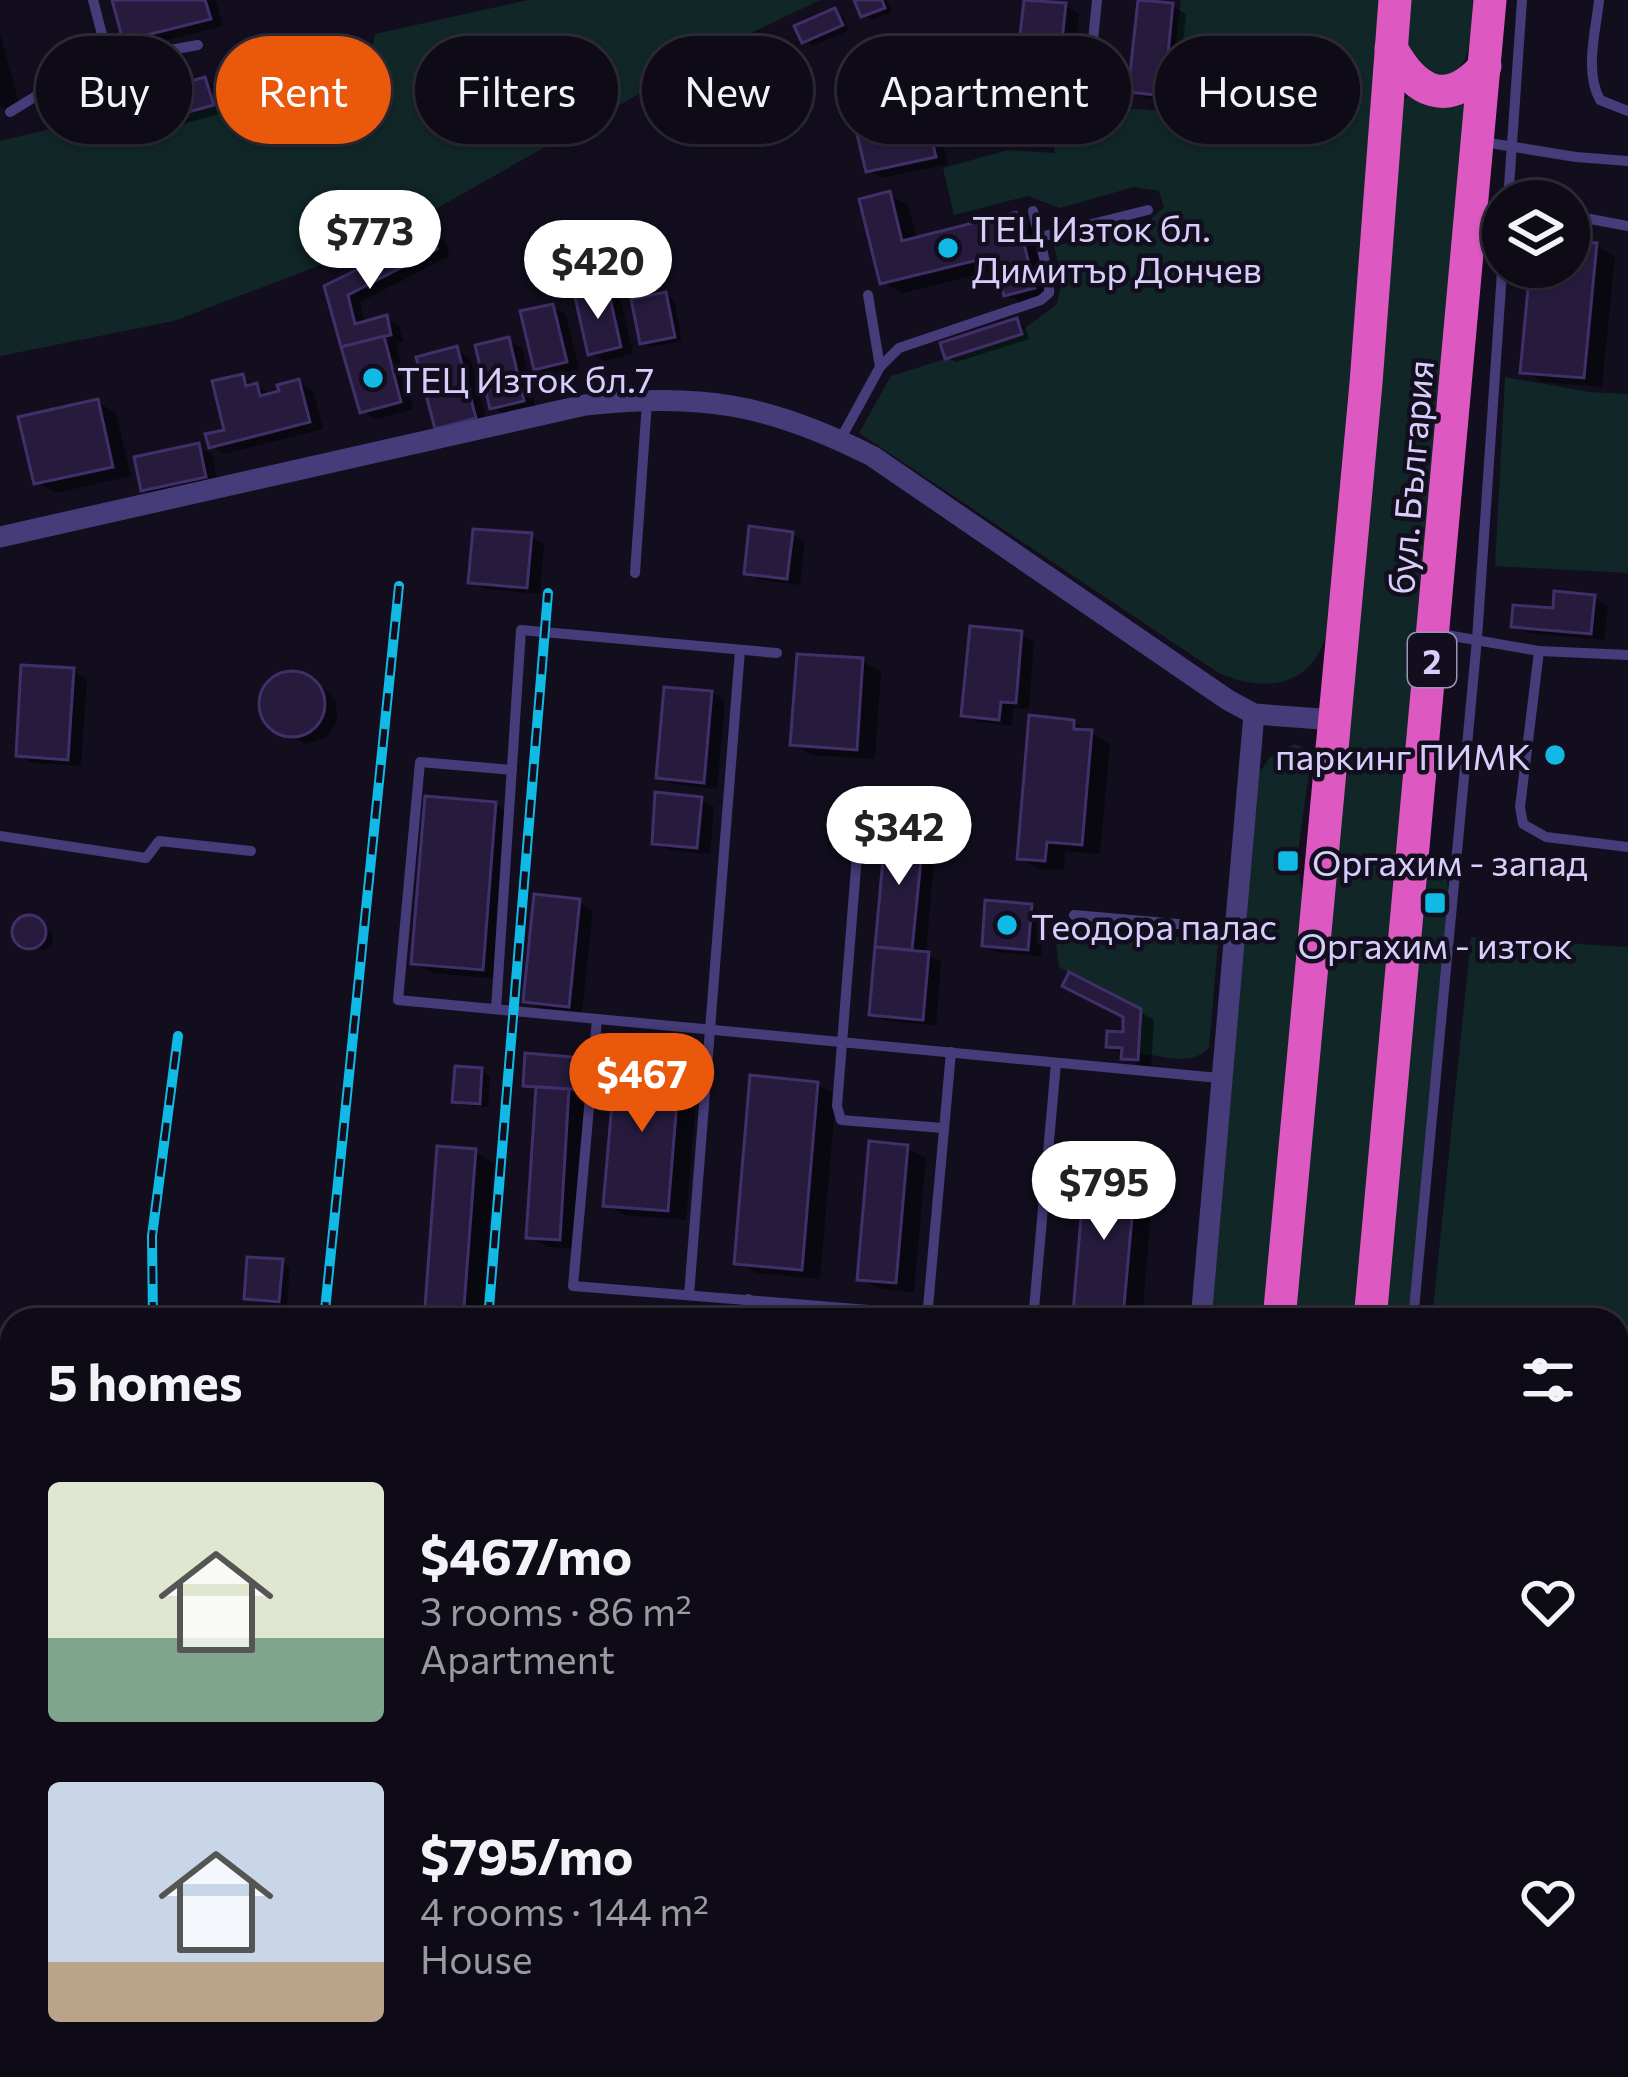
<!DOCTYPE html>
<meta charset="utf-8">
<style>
:root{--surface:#0e0a16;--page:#17131f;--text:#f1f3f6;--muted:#9b9aa1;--line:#2e2b35;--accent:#ea580c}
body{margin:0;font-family:Commissioner,sans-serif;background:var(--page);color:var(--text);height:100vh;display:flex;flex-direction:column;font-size:45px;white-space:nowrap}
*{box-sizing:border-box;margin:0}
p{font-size:39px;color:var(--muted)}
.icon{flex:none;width:66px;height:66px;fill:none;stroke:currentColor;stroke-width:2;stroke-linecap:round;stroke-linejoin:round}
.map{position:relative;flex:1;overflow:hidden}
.sheet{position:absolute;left:0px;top:1308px;width:1629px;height:771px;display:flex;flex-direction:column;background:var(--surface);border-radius:36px 36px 0 0;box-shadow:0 3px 9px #0004,0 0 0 3px var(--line)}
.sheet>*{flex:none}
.guide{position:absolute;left:36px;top:36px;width:1557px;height:108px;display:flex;gap:24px}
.controls{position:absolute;left:1482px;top:180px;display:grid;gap:24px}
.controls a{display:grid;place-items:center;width:108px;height:108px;border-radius:50%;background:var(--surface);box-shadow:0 3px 9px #0004,0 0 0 3px var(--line);font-size:60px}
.price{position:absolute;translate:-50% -102px;padding:0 27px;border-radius:42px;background:#fff;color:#222;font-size:39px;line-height:78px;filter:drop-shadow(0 3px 6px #0008)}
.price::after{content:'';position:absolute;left:50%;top:72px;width:36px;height:27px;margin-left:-18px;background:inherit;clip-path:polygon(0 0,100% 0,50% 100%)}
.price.on{background:var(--accent);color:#fff}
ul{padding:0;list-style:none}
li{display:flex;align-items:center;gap:36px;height:300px;padding:0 48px}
li span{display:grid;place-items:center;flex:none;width:336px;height:240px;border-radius:12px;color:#555}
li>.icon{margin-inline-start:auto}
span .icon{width:144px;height:144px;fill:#fffc;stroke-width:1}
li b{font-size:51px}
h2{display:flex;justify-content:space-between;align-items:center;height:144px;padding:0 48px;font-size:51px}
.chip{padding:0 42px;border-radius:54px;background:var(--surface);box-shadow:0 3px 9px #0004,0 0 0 3px var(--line);font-size:42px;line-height:108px}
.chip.on{background:var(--accent);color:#fff}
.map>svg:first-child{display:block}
.green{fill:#112627}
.shadow{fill:#0007}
.building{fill:#261b3d;stroke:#402f68;stroke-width:3}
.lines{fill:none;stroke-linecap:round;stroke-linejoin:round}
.service{stroke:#453c79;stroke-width:10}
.minor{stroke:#453c79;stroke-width:21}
.trunk{stroke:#de58c1;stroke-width:33}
.rail-casing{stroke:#11bae4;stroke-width:10}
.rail{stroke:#120e1e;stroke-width:6;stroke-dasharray:18;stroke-linecap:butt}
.poi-dot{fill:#11bae4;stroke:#120e1e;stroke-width:4.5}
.labels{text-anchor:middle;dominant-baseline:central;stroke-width:9;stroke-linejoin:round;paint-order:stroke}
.shield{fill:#120e1e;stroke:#9d94b9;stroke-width:3}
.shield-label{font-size:33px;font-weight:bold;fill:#d8cefb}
.poi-label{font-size:36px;fill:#d8cefb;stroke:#120e1e;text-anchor:start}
.street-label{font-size:36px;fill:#d8cefb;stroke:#120e1e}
</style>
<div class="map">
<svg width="1628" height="2077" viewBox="0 0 1628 2077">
<rect width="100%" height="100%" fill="#120e1e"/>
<g class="green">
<polygon points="528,0 820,0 724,46 370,246 174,321 0,356 0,141 81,122 136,124 370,61 375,34"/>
<path d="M1181 0H1384L1326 636C1310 689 1261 693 1217 672L859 433 891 376 1012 338 1057 304 1062 278 1054 246 1148 222 1164 207 1159 191 1134 187 1060 208 1028 196 954 215 943 168 1008 150 1054 153 1057 123 1103 126 1120 108 1167 111Z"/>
<path d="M1406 0H1473C1470 32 1475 72 1438 81L1412 65 1404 31Z"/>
<polygon points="1411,94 1464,100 1469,106 1362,1320 1292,1320 1402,101"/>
<polygon points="1505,377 1590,392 1628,394 1628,573 1495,566"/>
<polygon points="1294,744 1305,748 1310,764 1297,860 1306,914 1268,1320 1211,1320 1259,773 1270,757"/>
<polygon points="1437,865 1444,868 1450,896 1408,1320 1383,1320 1423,886"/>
<path d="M1066 930 1210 939 1218 943 1209 1048C1191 1067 1163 1056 1139 1053L1141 1009 1059 967 1056 943Z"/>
<polygon points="1471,937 1628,947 1628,1391 1617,1390 1617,1320 1432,1320"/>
<rect x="580" y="2067" width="272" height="10"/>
<polygon points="1226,2067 1294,2067 1293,2077 1225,2077"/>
<polygon points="1323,2067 1427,2067 1428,2077 1323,2077"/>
</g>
<g class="shadow">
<polygon points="115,0 216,0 223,26 140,47 126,39"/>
<polygon points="863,0 887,0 892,12 872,20 864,15"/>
<polygon points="1065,6 1079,14 1068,116 1029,112 1015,104"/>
<polygon points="1172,6 1186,14 1177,102 1145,98 1131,91"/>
<polygon points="834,11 843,16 849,30 813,46 804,41"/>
<polygon points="0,33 20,106 6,110 0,107"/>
<polygon points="205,81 219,88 226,112 147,134 133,126"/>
<polygon points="103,90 112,95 121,127 109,131 100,126"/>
<polygon points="920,93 933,101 948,164 882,178 869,171"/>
<polygon points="889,195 908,205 917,240 1016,216 1035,226 1053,298 1025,305 1006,294 1000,269 902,293 883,282"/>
<polygon points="433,235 446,243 449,256 360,302 365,324 387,319 400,327 404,342 396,343 413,409 376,419 362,411 328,288"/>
<polygon points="1569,244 1596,246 1615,257 1602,387 1542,382 1524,371 1533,267 1569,267"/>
<polygon points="607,292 621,300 633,354 604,361 591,353"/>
<polygon points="665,295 674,300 682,341 651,347 643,342"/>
<polygon points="553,307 566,315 579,369 550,376 536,368"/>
<polygon points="1017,322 1025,327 1029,339 956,362 947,357"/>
<polygon points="508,341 522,348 536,408 506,415 492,407"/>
<polygon points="456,350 470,358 488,425 451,435"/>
<polygon points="242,377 272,395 299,382 313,390 323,429 225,454 212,446 228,432"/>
<polygon points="97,402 116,413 131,476 56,493 37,482"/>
<polygon points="198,447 212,454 218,484 157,497 144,489"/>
<polygon points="792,534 805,542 800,585 760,580 747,572"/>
<polygon points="531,536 544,544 540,594 485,589 471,581"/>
<polygon points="1594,598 1608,606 1604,640 1527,633 1514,625"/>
<polygon points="1021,634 1034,642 1029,709 1014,708 1012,726 978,722 964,715"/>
<polygon points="862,661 881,672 875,759 812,755 793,744"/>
<polygon points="73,671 87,679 81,766 32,763 19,755"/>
<polygon points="298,674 323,687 336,702 337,722 325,738 306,744 272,727 266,720 261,701 270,683 278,677"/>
<polygon points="712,693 725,701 717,789 673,784 659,776"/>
<polygon points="1073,722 1110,744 1100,854 1065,851 1064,870 1039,869 1020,858"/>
<polygon points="701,800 714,807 710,854 668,850 655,842"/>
<polygon points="496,805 514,816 501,979 433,973 414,963"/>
<polygon points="888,829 923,833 936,840 926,953 941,962 936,1025 886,1021 872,1013"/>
<polygon points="579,902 593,910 582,1012 540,1008 526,1000"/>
<polygon points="1031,907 1044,915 1041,956 998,952 985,944"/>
<polygon points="32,918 53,934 52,944 44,951 17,938 16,929 22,920"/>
<polygon points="1140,1012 1154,1020 1151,1066 1138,1065 1109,1046 1126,1035"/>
<polygon points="584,1061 598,1069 596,1096 573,1095 587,1103 578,1249 548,1247 529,1236 538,1091 526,1084"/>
<polygon points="679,1067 698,1078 686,1220 625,1215 606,1204"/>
<polygon points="482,1071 490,1076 488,1107 464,1105 455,1100"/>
<polygon points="817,1084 836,1095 820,1279 756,1273 737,1262"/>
<polygon points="907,1148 926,1158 914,1292 879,1289 860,1279"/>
<polygon points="475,1152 494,1163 482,1320 431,1320"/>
<polygon points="1135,1176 1153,1187 1142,1320 1091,1320 1076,1311"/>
<polygon points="282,1262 290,1267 287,1305 256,1302 247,1297"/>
<polygon points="1617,1617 1628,1618 1628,1665 1617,1664"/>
<polygon points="1038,2067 1095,2067 1094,2077 1040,2077"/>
</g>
<g class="building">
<polygon points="112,0 205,0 211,19 123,41"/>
<polygon points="854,0 882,0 885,8 861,17"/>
<polygon points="1024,0 1066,3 1055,110 1012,106"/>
<polygon points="1138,0 1173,3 1164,96 1128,92"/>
<polygon points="835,8 843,25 802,43 794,26"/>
<polygon points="205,77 214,105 130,128 122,100"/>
<polygon points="104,87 114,123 98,128 87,92"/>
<polygon points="920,90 936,157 866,172 850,105"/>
<polygon points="890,191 902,241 1016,212 1035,288 1004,296 994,256 880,284 859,199"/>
<polygon points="433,232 437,249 348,295 355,324 387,315 391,335 341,347 324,286"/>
<polygon points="1569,241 1597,243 1584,378 1520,373 1530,267 1569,267"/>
<polygon points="608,289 621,347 588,355 575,297"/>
<polygon points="666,292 675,337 640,344 631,299"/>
<polygon points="553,304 567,362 534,370 520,311"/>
<polygon points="1017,318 1022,334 945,359 940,343"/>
<polygon points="384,336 401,402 360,413 341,347"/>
<polygon points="509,337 524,401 490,409 475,345"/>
<polygon points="457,346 476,418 435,429 416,357"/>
<polygon points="243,374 246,386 257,383 260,396 279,391 277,385 299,379 310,422 209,448 205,434 224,430 212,381"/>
<polygon points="98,399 113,467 34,484 18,417"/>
<polygon points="199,443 206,477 141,491 134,457"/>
<polygon points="749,526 793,532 787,579 744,574"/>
<polygon points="473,529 532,533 527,588 468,583"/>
<polygon points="1554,591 1595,595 1591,634 1511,627 1513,605 1553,608"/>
<polygon points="970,626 1022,631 1016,703 1001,702 999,720 961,716"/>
<polygon points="797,654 863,658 857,750 790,745"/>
<polygon points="21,665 74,668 68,760 16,756"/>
<circle cx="292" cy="704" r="33"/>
<polygon points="664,687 712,691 704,783 656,778"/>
<polygon points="1029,715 1074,720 1074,729 1092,730 1082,845 1047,842 1045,861 1017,859"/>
<polygon points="655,792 702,797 697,848 652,844"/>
<polygon points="425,796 496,802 483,970 411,964"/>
<polygon points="886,826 924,830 912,950 875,947"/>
<polygon points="534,894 580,899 569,1007 523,1002"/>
<polygon points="985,900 1032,904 1028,950 982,946"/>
<circle cx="29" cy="932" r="17"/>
<polygon points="875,947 929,952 923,1020 869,1015"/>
<polygon points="1069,972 1141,1009 1138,1060 1121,1059 1122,1048 1106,1047 1107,1031 1123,1032 1123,1017 1062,986"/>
<polygon points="525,1053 585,1058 583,1090 523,1086"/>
<polygon points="616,1059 680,1065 668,1211 603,1206"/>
<polygon points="455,1066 482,1068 480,1104 452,1102"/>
<polygon points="750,1075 818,1082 802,1270 734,1264"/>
<polygon points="536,1087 569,1089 560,1240 526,1238"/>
<polygon points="869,1141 908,1145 896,1283 857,1280"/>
<polygon points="437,1146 476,1149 463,1320 424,1320"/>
<polygon points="1085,1169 1136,1173 1123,1317 1073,1313"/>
<polygon points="247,1257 283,1259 279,1302 244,1299"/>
<polygon points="1617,1614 1628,1615 1628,1657 1617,1656"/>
<polygon points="1035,2067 1087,2067 1086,2077 1034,2077"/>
</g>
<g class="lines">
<g class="service">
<path d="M1599 0C1596 31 1584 71 1600 100L1628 111"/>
<polyline points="109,61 198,45"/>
<polyline points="1086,110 1097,0"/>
<polyline points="10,112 72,74 109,61 93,0"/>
<polyline points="1483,142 1576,157 1628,161"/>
<polyline points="1508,201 1522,0"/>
<polyline points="1569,215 1628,226"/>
<polyline points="1040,237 1148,210"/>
<polyline points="1476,240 1503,212"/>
<polyline points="868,295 880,367"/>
<polyline points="840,440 880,367 899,348 1041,300 1049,293 1049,279 1033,211"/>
<polyline points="635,573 647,402"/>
<polyline points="1435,633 1539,651 1628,655"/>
<polyline points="1539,651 1520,807 1523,824 1546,837 1628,847"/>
<polyline points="512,770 420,762 398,1000 1219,1078"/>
<polyline points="859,830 837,1106 841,1120 943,1128"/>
<polyline points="0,836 146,858 159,841 251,851"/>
<polyline points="1074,915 1201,926 1232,938"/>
<polyline points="496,1009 521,630 777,653"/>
<polyline points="597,1019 573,1286 991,1320"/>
<polyline points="689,1295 740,650"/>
<polyline points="927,1318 951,1052"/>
<polyline points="746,1320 748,1299"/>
<polyline points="1033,1320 1056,1063"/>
<polyline points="1413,1320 1477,639 1503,257"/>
<polyline points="1617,1708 1628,1709"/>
<polyline points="1617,1868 1628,1872"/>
<polyline points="567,2077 568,2067"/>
<polyline points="867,2077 868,2067"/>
</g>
<g class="minor">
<path d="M0 537 585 405C701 393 767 403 872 456L1228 700 1254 714 1335 720"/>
<polyline points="1201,1320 1254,714"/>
<polyline points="1137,2077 1138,2067"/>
</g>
<g class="trunk">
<path d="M1391 48C1415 92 1447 110 1485 66"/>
<polyline points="1279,1320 1366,383 1395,0"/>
<polyline points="1370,1320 1490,0"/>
<polyline points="1214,2077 1214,2067"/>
<polyline points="1304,2077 1304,2067"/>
</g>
<defs>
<g id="rail">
<polyline points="153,1320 152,1236 178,1036"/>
<polyline points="324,1320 399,586"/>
<polyline points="488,1320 548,593"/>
<polyline points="91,2077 92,2067"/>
<polyline points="257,2077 258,2067"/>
<polyline points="418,2077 419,2067"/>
<polyline points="492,2077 493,2067"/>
</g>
</defs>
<use href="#rail" class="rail-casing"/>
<use href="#rail" class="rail"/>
</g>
<g class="poi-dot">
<circle cx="948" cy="248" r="12"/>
<circle cx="373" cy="378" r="12"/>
<circle cx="1555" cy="755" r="12"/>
<rect x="1276" y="849" width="24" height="24" rx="6"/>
<rect x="1423" y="891" width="24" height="24" rx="6"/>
<circle cx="1007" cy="925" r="12"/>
</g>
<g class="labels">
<rect class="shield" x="1408" y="633" width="48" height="54" rx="9"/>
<g class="shield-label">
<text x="1432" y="660">2</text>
</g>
<g class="poi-label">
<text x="972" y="227">ТЕЦ Изток бл.<tspan x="972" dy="41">Димитър Дончев</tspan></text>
<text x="397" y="378">ТЕЦ Изток бл.7</text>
<text x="1531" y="755" text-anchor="end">паркинг ПИМК</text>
<text x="1312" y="861">Оргахим - запад</text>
<text x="1031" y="925">Теодора палас</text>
<text x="1435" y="944" text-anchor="middle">Оргахим - изток</text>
</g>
<g class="street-label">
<text transform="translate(1409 477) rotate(-85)">бул. България</text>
</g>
</g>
</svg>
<div class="controls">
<a><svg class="icon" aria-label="layers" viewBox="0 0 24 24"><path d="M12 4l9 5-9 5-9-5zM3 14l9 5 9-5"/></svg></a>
</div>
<b class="price" style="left:370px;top:292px">$773</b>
<b class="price" style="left:598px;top:322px">$420</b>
<b class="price" style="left:899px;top:888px">$342</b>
<b class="price on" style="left:642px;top:1135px">$467</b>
<b class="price" style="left:1104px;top:1243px">$795</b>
<div class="guide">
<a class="chip">Buy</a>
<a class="chip on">Rent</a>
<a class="chip">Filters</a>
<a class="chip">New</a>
<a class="chip">Apartment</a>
<a class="chip">House</a>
</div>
<section class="sheet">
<h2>5 homes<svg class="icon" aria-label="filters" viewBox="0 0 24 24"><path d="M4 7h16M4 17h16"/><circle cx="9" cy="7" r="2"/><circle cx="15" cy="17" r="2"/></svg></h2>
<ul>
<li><span style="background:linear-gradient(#dfe7d0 65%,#7fa58c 0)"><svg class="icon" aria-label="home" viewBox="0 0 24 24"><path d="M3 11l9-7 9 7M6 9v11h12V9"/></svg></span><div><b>$467/mo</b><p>3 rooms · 86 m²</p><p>Apartment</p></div><svg class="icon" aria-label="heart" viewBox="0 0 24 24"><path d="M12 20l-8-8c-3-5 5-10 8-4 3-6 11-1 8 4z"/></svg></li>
<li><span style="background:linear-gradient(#c9d6e8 75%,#b9a48a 0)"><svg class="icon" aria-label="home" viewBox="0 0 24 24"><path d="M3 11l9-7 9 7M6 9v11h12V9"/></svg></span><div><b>$795/mo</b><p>4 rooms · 144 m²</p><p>House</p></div><svg class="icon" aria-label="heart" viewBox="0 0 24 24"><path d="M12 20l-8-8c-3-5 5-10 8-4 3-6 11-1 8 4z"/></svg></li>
</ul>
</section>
</div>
